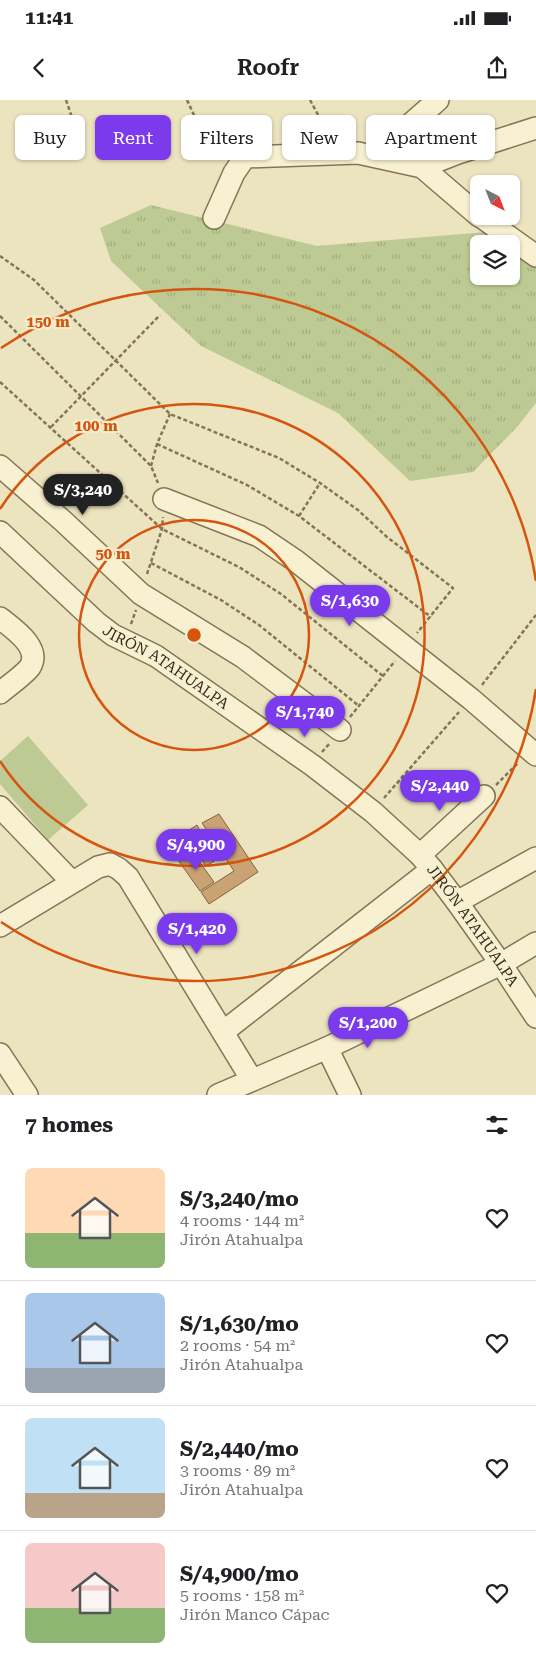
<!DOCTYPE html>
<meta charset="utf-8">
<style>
:root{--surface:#fff;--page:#f2f2f2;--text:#202124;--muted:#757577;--line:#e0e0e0;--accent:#7c3aed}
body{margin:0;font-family:"Roboto Serif",serif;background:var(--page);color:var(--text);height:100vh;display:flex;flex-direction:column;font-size:19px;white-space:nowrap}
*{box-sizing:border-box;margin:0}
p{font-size:16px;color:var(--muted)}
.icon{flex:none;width:28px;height:28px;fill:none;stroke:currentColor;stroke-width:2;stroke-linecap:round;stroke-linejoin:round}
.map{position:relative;height:995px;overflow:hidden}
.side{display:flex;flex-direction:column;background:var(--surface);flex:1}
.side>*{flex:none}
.hud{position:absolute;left:15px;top:15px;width:506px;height:45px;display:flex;gap:10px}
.needle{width:32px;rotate:138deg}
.tools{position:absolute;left:470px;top:75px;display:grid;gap:10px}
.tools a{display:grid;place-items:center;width:50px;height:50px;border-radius:8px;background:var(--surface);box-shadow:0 1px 4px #0004;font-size:25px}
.price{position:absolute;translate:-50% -42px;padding:0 11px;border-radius:18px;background:var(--accent);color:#fff;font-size:16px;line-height:32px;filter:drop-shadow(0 1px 2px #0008)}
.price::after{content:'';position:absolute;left:50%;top:30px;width:15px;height:11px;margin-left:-8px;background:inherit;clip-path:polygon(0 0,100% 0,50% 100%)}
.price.selected{background:#222;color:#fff}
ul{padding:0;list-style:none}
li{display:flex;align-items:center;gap:15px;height:125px;padding:0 25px}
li+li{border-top:1px solid var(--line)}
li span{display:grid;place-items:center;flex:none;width:140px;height:100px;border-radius:8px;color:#555}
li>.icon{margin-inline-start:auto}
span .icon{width:60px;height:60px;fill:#fffc;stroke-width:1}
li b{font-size:21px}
h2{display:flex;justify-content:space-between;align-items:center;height:60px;padding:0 25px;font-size:21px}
.tag{padding:0 18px;border-radius:8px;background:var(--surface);box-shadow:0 1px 4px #0004;font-size:18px;line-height:45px}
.tag.selected{background:var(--accent);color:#fff}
.status{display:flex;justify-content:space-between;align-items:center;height:35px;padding:0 25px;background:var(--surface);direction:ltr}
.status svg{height:14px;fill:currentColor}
header{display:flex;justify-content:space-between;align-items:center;height:65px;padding:0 25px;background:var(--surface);font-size:22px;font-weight:600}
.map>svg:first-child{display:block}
.grass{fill:url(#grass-tufts);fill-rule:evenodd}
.pitch{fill:#bdca93}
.building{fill:#caa375;stroke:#83623e}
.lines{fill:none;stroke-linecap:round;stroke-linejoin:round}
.minor-casing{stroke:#847558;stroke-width:24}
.path{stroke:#847558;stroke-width:2.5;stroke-dasharray:4 2.5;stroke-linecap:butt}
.minor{stroke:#f8f1d1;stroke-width:21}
.ring{fill:none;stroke:#d6540e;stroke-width:2.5}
.labels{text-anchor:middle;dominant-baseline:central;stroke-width:4.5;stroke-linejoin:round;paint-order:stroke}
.street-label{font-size:15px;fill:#342b1c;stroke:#f4eece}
.centre{fill:#d6540e;stroke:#f4eece;stroke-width:2.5}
.ring-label{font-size:15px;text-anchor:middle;font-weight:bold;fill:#d6540e;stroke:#f4eece;stroke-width:4.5;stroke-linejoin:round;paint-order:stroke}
</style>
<div class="status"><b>11:41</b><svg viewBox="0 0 49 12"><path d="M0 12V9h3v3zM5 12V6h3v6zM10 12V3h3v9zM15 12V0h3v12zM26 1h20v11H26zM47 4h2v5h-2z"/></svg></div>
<header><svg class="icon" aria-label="back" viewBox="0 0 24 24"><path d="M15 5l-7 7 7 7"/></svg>Roofr<svg class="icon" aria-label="share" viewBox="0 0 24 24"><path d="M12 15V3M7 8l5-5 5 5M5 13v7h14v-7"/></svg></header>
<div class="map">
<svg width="536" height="995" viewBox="0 0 536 995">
<defs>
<pattern id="grass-tufts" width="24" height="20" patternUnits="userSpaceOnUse" patternTransform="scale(1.25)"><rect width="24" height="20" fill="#bdca93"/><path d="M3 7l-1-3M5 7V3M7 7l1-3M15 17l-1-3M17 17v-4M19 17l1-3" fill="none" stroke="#a3ae7e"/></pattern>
</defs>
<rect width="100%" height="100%" fill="#ece4bf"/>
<path class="grass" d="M151 105 317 146 486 132 536 143V303L518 326 473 372 410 381 338 313 201 246 111 161 100 128ZM479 144H511V176H479Z"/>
<polygon class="pitch" points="28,636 88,705 48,740 0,684 0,661"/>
<g class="building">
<polygon points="219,714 258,772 209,804 201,792 234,771 202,723"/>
<polygon points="197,725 202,735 171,754 167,747 168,744"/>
<polygon points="210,742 221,757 206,766 195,751"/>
<polygon points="191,750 214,782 200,791 178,760"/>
</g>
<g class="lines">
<defs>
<g id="minor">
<polyline points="374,56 438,0"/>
<polyline points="422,67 458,53 536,28"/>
<polyline points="480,116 536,156"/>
<polyline points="214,118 234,73 245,57 358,53 422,67 479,116"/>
<polyline points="0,366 63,421 141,494 243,557 340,630"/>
<polyline points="164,399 259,436 296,461 471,599 536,655"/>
<path id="s1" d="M0 432 96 522 113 535 156 556 312 665 373 712 420 755 432 769 457 802 501 864 536 917"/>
<path d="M0 518C12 528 42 547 30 567 24 575 8 586 0 593"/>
<polyline points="0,707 72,782"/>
<polyline points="420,755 484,696"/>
<polyline points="457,802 536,758"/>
<polyline points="0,826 98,767 110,764 119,769 128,777 252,980"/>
<polyline points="223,932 432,769"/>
<polyline points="327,948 350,995"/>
<polyline points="0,954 27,995"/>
<polyline points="218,995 327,948 501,864 536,843"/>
</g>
</defs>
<use href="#minor" class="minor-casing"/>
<g class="path">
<polyline points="66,0 76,29"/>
<polyline points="187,0 213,56 225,56"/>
<polyline points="310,0 330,37"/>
<polyline points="0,156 34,180 170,314 279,358 320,383 358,410 387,437 453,488 417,533"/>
<polyline points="0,216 151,366 158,383"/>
<polyline points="0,282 162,429 239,467 281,494 383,576"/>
<polyline points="51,327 160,215"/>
<polyline points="157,344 247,385 299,416 431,517"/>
<polyline points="151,366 157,344 170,314"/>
<polyline points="299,416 320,383"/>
<polyline points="151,463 221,500 259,525 359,606"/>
<polyline points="147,474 162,429 163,417"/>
<polyline points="131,524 136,510"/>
<polyline points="482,585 536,515"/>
<polyline points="350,617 395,561"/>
<polyline points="322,652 330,643"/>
<polyline points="496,685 519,662"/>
<polyline points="384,698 459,612"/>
</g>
<use href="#minor" class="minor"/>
</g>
<g class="ring">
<circle cx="194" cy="535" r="115"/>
<path d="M0 409A231 231 0 1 1 0 661"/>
<path d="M536 589A346 346 0 0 1 1 822M1 248A346 346 0 0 1 536 481"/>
</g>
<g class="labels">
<g class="street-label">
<text stroke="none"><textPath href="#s1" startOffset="215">JIRÓN ATAHUALPA</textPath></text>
<text stroke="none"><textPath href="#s1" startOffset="620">JIRÓN ATAHUALPA</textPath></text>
</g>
</g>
<circle cx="194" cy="535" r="8" class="centre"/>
<g class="ring-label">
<text x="48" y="227">150 m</text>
<text x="96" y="331">100 m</text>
<text x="113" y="459">50 m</text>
</g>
</svg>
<div class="tools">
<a><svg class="needle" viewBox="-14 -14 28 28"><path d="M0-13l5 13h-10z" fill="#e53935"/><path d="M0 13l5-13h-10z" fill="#757577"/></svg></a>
<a><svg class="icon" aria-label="layers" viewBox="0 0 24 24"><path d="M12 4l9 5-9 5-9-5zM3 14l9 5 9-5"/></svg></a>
</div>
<b class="price selected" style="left:83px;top:416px">S/3,240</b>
<b class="price" style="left:350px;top:527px">S/1,630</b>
<b class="price" style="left:305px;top:638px">S/1,740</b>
<b class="price" style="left:440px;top:712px">S/2,440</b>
<b class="price" style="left:196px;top:771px">S/4,900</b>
<b class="price" style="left:197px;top:855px">S/1,420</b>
<b class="price" style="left:368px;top:949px">S/1,200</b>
<div class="hud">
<a class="tag">Buy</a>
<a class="tag selected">Rent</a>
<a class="tag">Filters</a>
<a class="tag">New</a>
<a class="tag">Apartment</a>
</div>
</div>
<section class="side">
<h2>7 homes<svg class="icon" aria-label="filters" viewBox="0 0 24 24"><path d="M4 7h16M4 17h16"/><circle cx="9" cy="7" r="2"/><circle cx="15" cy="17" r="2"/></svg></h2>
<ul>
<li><span style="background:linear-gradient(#ffd9b3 65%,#8fb573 0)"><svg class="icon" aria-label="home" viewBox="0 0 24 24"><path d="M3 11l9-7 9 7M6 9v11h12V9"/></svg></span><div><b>S/3,240/mo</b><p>4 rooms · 144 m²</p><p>Jirón Atahualpa</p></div><svg class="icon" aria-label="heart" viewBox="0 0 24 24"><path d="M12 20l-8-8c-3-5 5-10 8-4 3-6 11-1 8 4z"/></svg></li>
<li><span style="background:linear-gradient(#a9c7e8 75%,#9aa5b1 0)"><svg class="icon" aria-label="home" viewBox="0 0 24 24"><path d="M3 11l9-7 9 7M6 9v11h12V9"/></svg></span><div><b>S/1,630/mo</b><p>2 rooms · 54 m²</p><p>Jirón Atahualpa</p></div><svg class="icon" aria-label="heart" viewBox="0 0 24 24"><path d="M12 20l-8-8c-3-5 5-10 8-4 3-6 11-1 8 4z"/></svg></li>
<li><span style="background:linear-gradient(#bfe0f5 75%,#b9a48a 0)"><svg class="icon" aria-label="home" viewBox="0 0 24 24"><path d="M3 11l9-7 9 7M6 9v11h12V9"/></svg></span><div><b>S/2,440/mo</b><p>3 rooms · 89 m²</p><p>Jirón Atahualpa</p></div><svg class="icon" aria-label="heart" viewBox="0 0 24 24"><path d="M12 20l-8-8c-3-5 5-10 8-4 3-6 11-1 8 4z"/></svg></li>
<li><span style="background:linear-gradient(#f6c9c9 65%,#8fb573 0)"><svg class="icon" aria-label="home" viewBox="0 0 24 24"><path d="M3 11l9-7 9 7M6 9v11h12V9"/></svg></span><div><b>S/4,900/mo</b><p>5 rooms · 158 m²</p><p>Jirón Manco Cápac</p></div><svg class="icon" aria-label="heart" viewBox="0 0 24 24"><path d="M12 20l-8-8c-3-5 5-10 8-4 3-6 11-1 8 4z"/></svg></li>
</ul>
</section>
